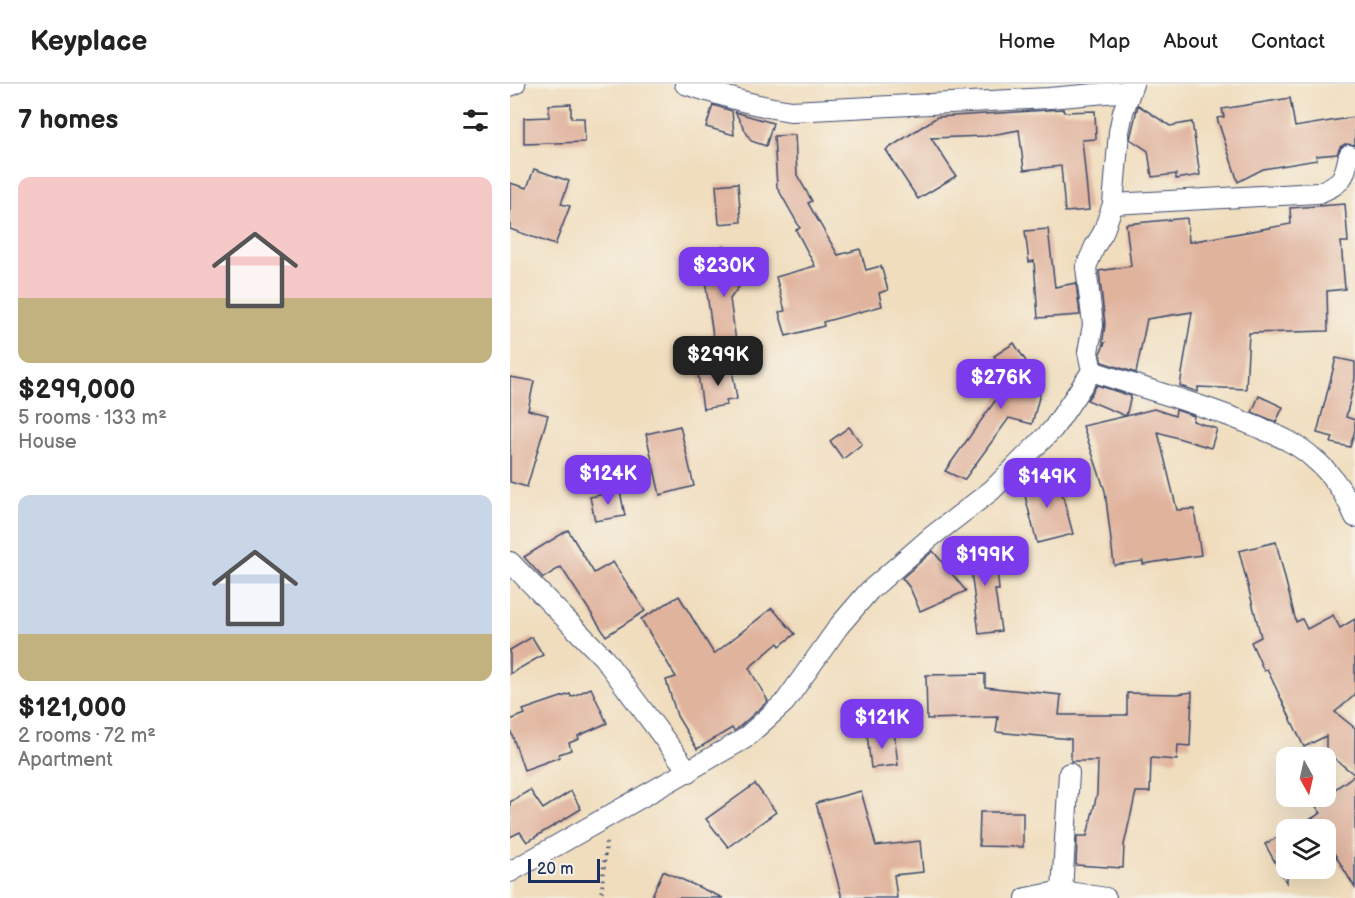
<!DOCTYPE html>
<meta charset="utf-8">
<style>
:root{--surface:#fff;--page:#f2f2f2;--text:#222;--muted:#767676;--line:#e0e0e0;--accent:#7c3aed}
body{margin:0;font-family:"Balsamiq Sans",sans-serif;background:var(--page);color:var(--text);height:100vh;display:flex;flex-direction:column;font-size:22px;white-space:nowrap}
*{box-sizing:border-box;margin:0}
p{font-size:20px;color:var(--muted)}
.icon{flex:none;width:33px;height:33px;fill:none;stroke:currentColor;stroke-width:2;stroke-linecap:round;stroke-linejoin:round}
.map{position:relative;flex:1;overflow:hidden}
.side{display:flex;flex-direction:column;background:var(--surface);width:510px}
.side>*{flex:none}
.needle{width:39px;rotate:172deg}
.tools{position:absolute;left:766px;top:663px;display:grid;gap:12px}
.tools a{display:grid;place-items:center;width:60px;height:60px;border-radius:12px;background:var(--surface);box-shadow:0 6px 24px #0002;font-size:30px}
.scale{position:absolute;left:18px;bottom:15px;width:72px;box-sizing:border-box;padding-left:6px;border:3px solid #1b2f5e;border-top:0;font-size:16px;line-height:21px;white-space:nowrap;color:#1b2f5e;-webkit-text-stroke:4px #f7f3e8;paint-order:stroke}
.price{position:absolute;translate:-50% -51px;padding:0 14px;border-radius:12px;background:var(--accent);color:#fff;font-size:20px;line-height:39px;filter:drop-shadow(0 2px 3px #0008)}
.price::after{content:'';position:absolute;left:50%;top:36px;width:18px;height:14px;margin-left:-9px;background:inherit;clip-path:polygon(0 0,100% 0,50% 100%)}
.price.active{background:#222;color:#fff}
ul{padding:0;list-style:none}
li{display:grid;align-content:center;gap:12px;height:318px;padding:0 18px}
li span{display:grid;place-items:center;height:186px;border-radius:12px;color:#555}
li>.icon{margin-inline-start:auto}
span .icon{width:108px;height:108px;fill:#fffc;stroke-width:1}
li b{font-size:26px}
h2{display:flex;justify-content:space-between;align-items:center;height:72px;padding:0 18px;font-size:26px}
header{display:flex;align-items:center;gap:36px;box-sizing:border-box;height:84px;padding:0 30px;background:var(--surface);border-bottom:2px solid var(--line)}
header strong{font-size:28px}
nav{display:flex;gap:33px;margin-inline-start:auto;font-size:21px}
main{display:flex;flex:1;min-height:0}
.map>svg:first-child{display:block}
.building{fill:#e0b39d}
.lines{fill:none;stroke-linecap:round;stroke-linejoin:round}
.street-casing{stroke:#3b496c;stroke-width:22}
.path{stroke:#3b496c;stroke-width:4;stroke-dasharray:1.5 4.5;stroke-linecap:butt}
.street{stroke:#fff;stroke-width:20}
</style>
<header>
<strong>Keyplace</strong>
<nav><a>Home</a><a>Map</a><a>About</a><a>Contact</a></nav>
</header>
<main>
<section class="side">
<h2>7 homes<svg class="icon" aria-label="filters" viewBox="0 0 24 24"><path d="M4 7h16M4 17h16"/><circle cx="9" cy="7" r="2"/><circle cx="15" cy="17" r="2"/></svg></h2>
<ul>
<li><span style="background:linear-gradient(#f6c9c9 65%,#c2b280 0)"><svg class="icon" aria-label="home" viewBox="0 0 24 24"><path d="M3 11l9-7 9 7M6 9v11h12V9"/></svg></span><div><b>$299,000</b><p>5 rooms · 133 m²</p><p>House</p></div></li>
<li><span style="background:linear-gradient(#c9d6e8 75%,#c2b280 0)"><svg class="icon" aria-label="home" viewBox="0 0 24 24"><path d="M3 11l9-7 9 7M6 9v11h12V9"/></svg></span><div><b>$121,000</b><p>2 rooms · 72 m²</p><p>Apartment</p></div></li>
</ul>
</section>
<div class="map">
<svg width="845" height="814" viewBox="0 0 845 814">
<rect width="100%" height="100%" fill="#f7f3e8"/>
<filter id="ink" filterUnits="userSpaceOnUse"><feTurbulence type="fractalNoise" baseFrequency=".0167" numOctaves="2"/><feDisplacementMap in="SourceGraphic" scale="12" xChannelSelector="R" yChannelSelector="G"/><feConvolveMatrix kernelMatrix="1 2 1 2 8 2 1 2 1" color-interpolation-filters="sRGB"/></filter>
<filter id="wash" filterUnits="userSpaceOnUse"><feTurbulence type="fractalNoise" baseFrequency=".008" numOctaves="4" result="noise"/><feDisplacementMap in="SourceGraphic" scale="24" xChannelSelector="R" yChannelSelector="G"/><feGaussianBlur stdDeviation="1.35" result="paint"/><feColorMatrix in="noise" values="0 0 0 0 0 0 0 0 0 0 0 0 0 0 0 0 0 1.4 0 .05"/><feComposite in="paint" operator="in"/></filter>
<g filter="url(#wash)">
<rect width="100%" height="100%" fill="#f0ddbd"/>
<g id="blocks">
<g class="building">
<polygon points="780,14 785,43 845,33 845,61 835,60 830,63 827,70 806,72 807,76 753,85 728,98 707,34 714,33 712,25"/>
<polygon points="61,20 61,34 74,34 75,58 14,60 14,34 39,33 39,21"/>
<polygon points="203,21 222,27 224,51 196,43"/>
<polygon points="628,21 660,42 682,38 690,91 666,95 666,90 642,93 638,67 620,55"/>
<polygon points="553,25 554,28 585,27 586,55 572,56 579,126 555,128 551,82 514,86 509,46 476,52 421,54 446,92 408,115 376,66 427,33"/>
<polygon points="225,28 263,39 256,62 241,57"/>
<polygon points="285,51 287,91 302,117 298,119 328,171 350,165 356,186 371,182 378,206 369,209 372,222 313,238 314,242 276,252 269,228 275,227 266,193 305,182 286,146 290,144 267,103 264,52"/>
<polygon points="24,85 59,97 51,120 60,122 45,161 0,145 0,99 17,104"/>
<polygon points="228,99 231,138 209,140 206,101"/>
<polygon points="835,120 838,158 831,158 835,205 817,207 818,247 739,249 736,305 688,303 688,308 670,302 682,228 637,235 626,289 592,278 590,269 595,259 593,260 593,255 595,240 589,187 621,182 616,140 677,134 679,158 781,140 780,124"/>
<polygon points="538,145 545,203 566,199 570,231 528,234 524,177 519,178 515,147"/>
<polygon points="213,162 243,183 220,215 228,271 206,274 194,188"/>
<polygon points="504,259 532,302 522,340 499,334 454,396 435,387 500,296 484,272"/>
<polygon points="826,274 845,278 845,295 836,333 845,336 845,346 840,363 821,359 823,353 807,349"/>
<polygon points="221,279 227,315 216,317 217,321 193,325 188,290 203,288 202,282"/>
<polygon points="0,293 24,297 18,326 38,331 17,403 0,398"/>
<polygon points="587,301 621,312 616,332 644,325 665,332 666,326 684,332 683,337 707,345 701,364 648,348 667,426 684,425 691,471 633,480 633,477 604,481 595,407 573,342 616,332 577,316"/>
<polygon points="749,312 773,323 766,338 742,328"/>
<polygon points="170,342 184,402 150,411 136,350"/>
<polygon points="339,343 352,360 333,375 320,357"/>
<polygon points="547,390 563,450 527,459 512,400"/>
<polygon points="110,407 115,432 85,437 80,413"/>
<polygon points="58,446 84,489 103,478 135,527 96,552 51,483 33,494 14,473"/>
<polygon points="766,458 786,538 792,535 797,545 823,531 830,544 845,535 845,611 825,628 845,644 845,691 816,668 816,652 794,663 757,585 754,587 741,558 751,553 729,467"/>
<polygon points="485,461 489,506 485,506 491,547 469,550 458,463"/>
<polygon points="423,467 456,507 410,527 400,504 392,494"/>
<polygon points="169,512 204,570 262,524 285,550 270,562 268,559 239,584 258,617 227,645 224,647 222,644 187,665 167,632 156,596 166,593 131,535"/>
<polygon points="22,553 33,571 0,590 0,566"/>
<polygon points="475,590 475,603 551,611 549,631 617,631 617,609 668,610 682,608 680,662 668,661 667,676 641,674 640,708 626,708 614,761 613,784 566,781 567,752 577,752 587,710 588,677 561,677 561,655 486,648 488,633 417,635 416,591"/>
<polygon points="81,604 97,639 68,652 69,655 59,659 61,666 49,670 50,673 14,686 0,645 0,636 15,630 13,626 60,610 61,613"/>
<polygon points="384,647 388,681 361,684 357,650"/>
<polygon points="845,691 845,804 824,769 816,773 816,746 782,746 811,729 804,720"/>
<polygon points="245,700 266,728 218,763 196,735"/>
<polygon points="20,706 33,725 61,707 71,725 17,758 10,748 0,753 0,718"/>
<polygon points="351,707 366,762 410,757 413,788 384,791 387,814 332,814 306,719"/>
<polygon points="470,728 513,728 513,763 469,762"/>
<polygon points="777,748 777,800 755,760"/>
<polygon points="153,787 213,814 141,814"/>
</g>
</g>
</g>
<g filter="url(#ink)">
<use href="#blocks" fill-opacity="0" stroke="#3b496c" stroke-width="1.5"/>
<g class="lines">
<defs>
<g id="street">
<path d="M175 0C210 11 244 22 281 27L539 14 619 7"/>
<polyline points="0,2 5,0"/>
<path d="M603 120 808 109C832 99 834 96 839 71"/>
<path d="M582 287C637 306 694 320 747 343 766 351 787 359 803 374 821 389 836 411 845 433"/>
<polyline points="0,478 93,573 179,688"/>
<polyline points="0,788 234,655 275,618 329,542 359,507 421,453 482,406 543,345 582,287 578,268 583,241 576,183 585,162 593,149 603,120 609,48 613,28 623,0"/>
<polyline points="552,807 559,689"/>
<polyline points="516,814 552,807 596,814"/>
</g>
</defs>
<use href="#street" class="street-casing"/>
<polyline class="path" points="91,814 96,758"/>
<use href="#street" class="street"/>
</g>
</g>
</svg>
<div class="tools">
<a><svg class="needle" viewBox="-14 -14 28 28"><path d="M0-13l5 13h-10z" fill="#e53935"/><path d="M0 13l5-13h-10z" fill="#767676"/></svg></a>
<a><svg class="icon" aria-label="layers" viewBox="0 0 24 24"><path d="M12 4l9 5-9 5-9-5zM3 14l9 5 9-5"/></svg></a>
</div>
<div class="scale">20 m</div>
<b class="price" style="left:214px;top:214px">$230K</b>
<b class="price active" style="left:208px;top:303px">$299K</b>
<b class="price" style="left:491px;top:326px">$276K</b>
<b class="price" style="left:98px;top:422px">$124K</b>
<b class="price" style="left:537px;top:425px">$149K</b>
<b class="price" style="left:475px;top:503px">$199K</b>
<b class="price" style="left:372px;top:666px">$121K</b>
</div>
</main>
